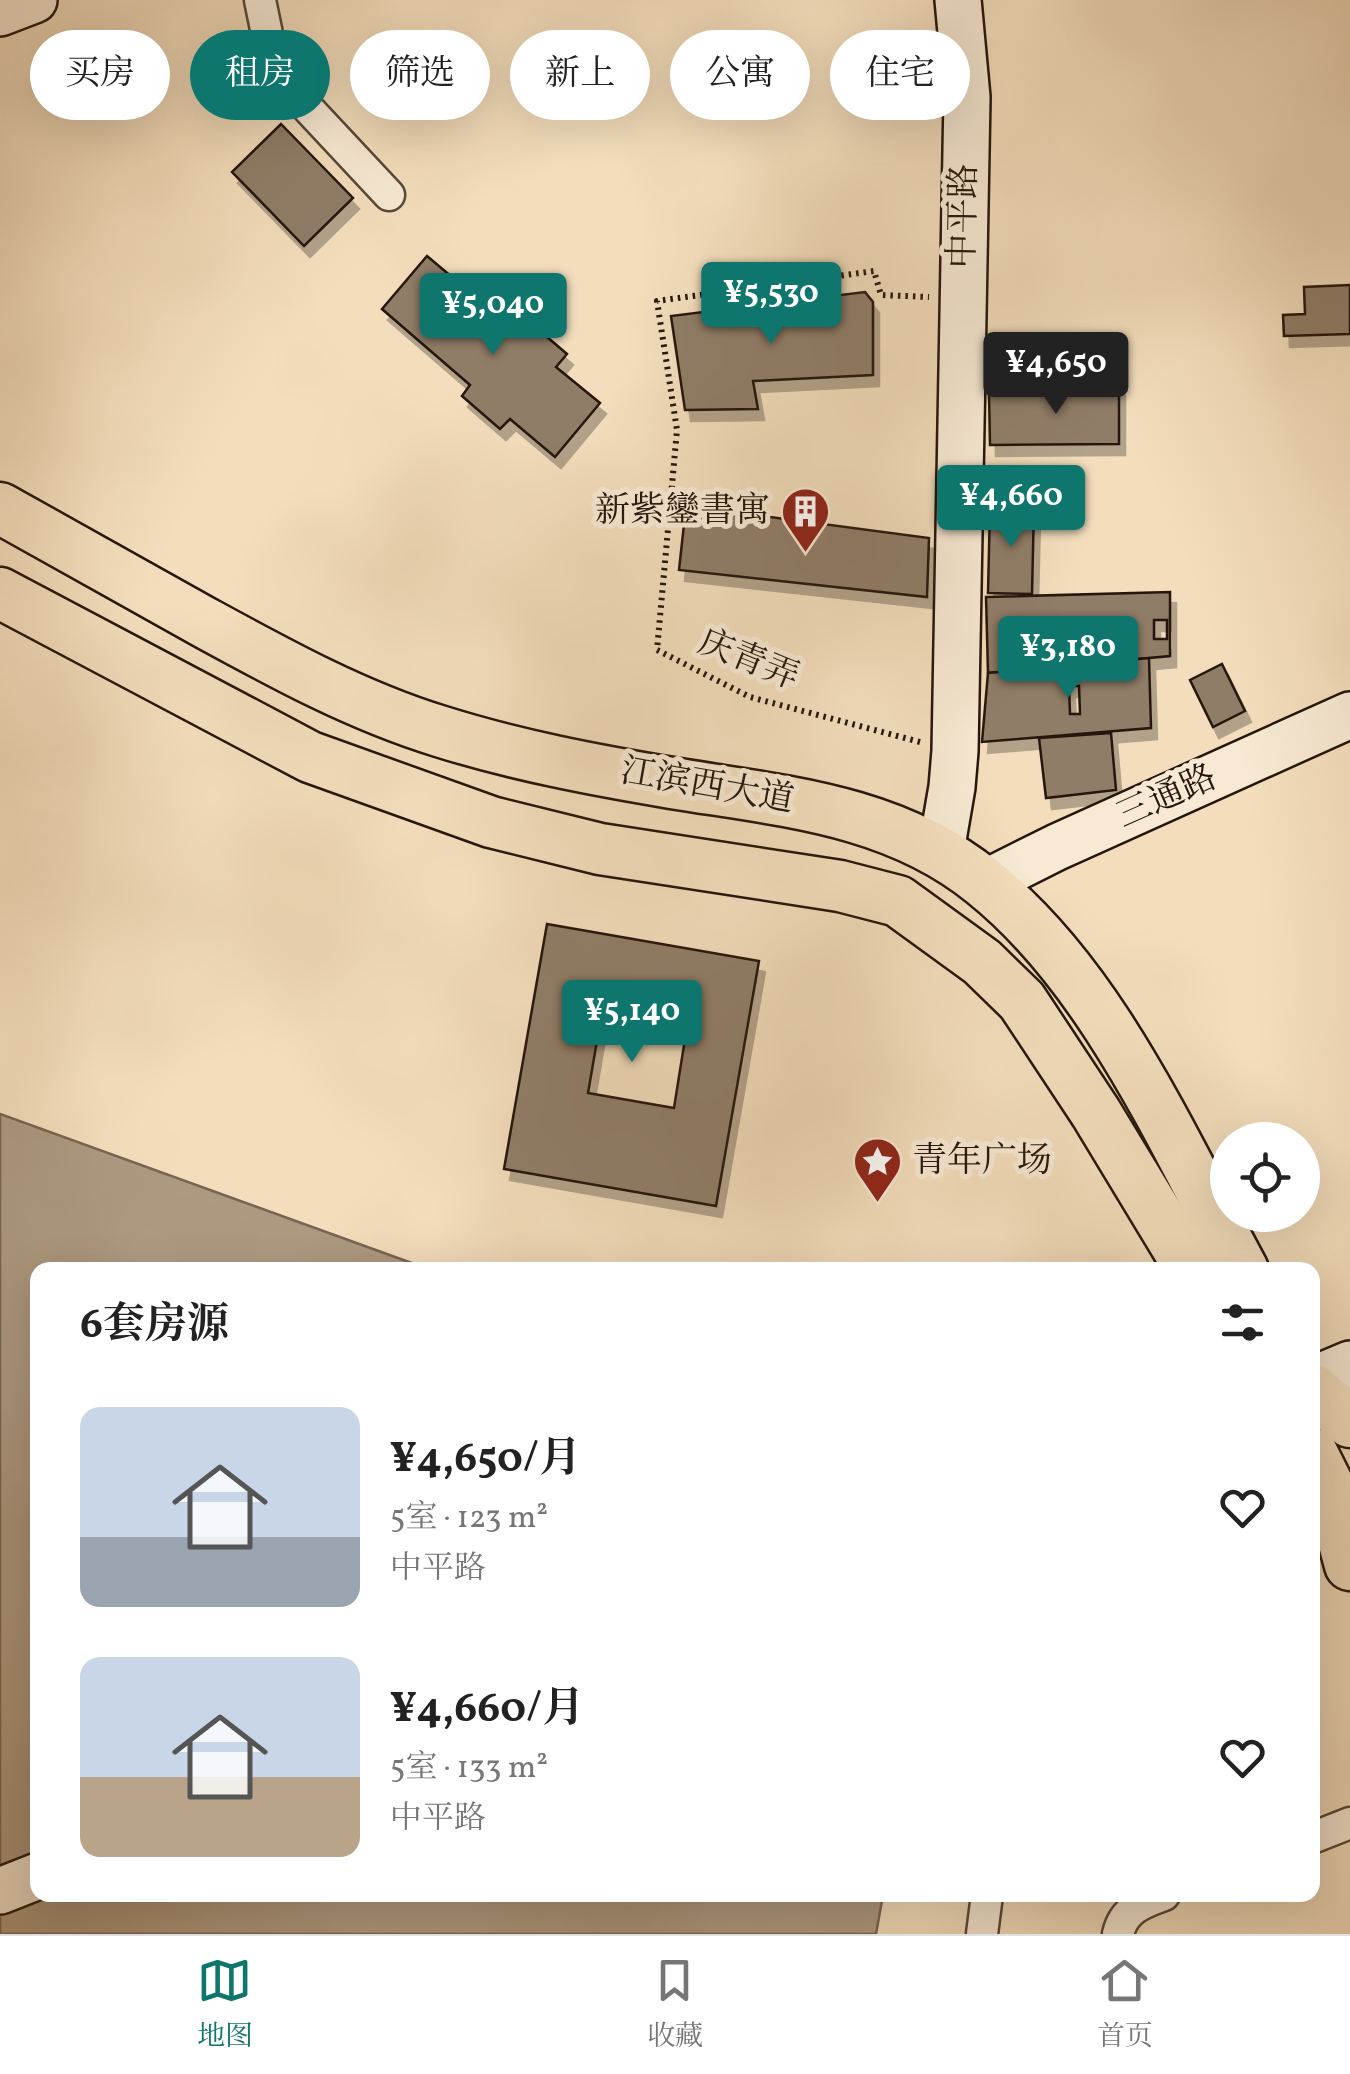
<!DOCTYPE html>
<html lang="zh">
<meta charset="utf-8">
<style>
:root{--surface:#fff;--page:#f2f2f2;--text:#222;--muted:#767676;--line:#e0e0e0;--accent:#0f766e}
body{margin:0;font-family:Vollkorn,"Noto Serif SC",serif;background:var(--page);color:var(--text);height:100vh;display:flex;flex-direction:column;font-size:38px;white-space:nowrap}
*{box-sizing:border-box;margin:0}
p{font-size:32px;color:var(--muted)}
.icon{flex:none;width:55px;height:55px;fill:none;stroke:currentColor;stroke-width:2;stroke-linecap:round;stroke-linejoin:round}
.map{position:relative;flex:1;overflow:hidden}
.side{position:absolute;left:30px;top:1262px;width:1290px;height:640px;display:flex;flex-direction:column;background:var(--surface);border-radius:20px;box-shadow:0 10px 40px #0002}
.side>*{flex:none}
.guide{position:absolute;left:30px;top:30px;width:1290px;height:90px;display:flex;gap:20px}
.tools{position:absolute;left:1210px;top:1122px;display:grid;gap:20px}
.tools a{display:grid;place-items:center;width:110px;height:110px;border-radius:50%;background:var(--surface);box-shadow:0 10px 40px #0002;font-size:50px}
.price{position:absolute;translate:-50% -85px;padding:0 22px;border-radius:10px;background:var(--accent);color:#fff;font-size:32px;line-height:65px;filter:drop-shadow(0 2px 5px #0008)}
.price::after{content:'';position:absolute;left:50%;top:60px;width:30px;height:22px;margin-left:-15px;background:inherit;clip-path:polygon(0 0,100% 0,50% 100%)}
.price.on{background:#222;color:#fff}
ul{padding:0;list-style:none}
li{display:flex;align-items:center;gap:30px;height:250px;padding:0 50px}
li span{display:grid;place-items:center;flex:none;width:280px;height:200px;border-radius:20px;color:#555}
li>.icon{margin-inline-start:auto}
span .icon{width:120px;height:120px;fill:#fffc;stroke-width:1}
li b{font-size:42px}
h2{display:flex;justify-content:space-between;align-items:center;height:120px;padding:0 50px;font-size:42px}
.tag{padding:0 35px;border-radius:45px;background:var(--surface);box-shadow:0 10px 40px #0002;font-size:35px;line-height:90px}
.tag.on{background:var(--accent);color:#fff}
.tabs{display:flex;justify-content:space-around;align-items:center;height:140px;border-top:2px solid var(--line);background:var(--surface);font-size:28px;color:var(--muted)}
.tabs a{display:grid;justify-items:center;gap:5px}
.tabs .on{color:var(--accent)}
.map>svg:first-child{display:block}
.water{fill:#ad9980;stroke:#776552;stroke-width:2.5}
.building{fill:#907d68;stroke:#25160c;stroke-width:2.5;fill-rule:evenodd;filter:url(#shadow)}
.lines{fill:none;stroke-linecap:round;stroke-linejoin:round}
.street-casing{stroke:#584838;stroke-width:35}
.secondary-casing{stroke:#25160c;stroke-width:50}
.primary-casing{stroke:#25160c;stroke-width:55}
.path{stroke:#25160c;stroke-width:6;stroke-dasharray:2.5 5;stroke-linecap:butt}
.street{stroke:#f7e9d3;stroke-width:30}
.secondary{stroke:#f7e9d3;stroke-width:45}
.primary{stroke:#f3ddbc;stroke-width:50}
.labels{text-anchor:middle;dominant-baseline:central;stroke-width:10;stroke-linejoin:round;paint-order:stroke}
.street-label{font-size:35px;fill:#25160c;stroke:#f7e9d3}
.poi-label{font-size:35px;fill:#25160c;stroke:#f7e9d3;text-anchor:end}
</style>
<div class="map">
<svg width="1350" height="1934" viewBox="0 0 1350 1934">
<defs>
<filter id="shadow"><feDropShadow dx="6" dy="11" stdDeviation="0" flood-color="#0004"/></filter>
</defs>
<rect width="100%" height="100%" fill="#f3ddbc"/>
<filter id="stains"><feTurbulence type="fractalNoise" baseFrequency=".002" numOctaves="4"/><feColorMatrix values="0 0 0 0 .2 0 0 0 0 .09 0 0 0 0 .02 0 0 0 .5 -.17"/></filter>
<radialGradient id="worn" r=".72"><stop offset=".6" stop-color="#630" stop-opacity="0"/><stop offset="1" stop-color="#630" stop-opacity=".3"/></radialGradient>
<polygon class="water" points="0,1114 431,1270 38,1270 38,1895 883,1895 876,1934 0,1934"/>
<g class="building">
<polygon points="281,124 353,198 304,246 232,172"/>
<polygon points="427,256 516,331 526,319 567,354 556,367 600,403 555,457 510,419 500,429 462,396 470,385 382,309"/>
<polygon points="1350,285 1350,334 1284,336 1283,315 1305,314 1304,287"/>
<polygon points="865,292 873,302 873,375 753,381 758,409 685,410 671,316"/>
<polygon points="1119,385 1119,444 990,445 989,393"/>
<polygon points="686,506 929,538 927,597 679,570"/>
<polygon points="990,506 1034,506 1032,594 988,593"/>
<path d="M1170 592V656L988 673 986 597ZM1154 620H1167V639H1154ZM1087 622 1088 643 1073 644V623Z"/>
<path d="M1149 658 1151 728 982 742 988 673ZM1069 686H1079L1080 714H1070Z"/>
<polygon points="1222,664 1245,711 1213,727 1190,680"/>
<polygon points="1111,733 1116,790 1046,798 1039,738"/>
<path d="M547 924 759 961 716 1206 504 1169ZM603 1006 688 1020 674 1108 588 1093Z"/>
</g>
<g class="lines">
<defs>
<g id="street">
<polyline points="260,0 275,73 389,195"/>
<polyline points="1312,1838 1350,1823"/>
<polyline points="982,1934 987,1895"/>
<path d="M1118 1934C1124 1909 1142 1903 1164 1895"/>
</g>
<g id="secondary">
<polyline points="0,13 34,0"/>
<polyline points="941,851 952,787 955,751 967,97 958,0"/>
<polyline points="985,883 1057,847 1350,715"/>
<polyline points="1312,1380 1350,1364"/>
<polyline points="0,1891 38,1876"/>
</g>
<g id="primary">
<path d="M0 508C67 546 135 583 202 621 279 663 355 705 439 731 515 755 594 770 672 783 782 801 893 809 983 882 1102 977 1171 1138 1243 1270"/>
<polyline points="0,593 310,757 491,822 600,849 840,886 898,901 982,962 1022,1001 1096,1113 1191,1270"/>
<polyline points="1312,1389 1350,1422"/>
<polyline points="1312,1453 1329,1487 1350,1565"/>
</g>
</defs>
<use href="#street" class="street-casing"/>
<use href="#secondary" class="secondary-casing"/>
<use href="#primary" class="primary-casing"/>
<polyline class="path" points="920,742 750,697 657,650 677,430 657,301 874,271 881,295 929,297"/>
<use href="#street" class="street"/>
<use href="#secondary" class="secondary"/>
<use href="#primary" class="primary"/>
</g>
<defs>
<symbol id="building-pin" viewBox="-11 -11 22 30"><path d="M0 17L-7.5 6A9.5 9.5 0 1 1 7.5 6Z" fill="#8f2418" stroke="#f7e9d3"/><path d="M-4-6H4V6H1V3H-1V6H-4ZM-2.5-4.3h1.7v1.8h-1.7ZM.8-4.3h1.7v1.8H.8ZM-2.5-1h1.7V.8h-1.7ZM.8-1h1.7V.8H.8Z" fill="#fff"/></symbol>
<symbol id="sight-pin" viewBox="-11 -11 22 30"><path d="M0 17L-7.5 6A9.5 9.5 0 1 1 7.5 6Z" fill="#8f2418" stroke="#f7e9d3"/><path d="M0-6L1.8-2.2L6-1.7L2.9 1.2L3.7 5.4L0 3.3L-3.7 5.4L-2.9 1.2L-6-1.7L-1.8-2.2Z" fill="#fff"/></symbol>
</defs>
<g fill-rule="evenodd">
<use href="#building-pin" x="778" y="484" width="55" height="75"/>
<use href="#sight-pin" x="850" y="1134" width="55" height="75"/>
</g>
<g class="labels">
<g class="street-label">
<text transform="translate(965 216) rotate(-89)">中平路</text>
<text transform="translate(748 661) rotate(22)">庆青弄</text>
<text transform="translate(707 787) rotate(10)">江滨西大道</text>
<text transform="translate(1167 798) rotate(-24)">三通路</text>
</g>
<g class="poi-label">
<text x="770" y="512">新紫鑾書寓</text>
<text x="912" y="1162" text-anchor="start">青年广场</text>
</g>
</g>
<rect width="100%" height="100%" filter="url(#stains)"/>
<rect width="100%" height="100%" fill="url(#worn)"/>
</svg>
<div class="tools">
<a><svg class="icon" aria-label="locate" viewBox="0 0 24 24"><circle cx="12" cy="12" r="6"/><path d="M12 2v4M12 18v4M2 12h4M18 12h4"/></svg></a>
</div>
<b class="price" style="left:771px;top:347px">¥5,530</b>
<b class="price" style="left:493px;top:358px">¥5,040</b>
<b class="price on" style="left:1056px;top:417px">¥4,650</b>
<b class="price" style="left:1011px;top:550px">¥4,660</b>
<b class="price" style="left:1068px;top:701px">¥3,180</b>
<b class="price" style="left:632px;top:1065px">¥5,140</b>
<div class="guide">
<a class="tag">买房</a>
<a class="tag on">租房</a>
<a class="tag">筛选</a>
<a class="tag">新上</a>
<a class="tag">公寓</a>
<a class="tag">住宅</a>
</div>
<section class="side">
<h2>6套房源<svg class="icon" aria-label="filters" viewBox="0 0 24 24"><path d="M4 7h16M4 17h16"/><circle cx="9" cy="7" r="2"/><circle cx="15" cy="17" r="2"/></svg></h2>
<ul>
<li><span style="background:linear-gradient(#c9d6e8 65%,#9aa5b1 0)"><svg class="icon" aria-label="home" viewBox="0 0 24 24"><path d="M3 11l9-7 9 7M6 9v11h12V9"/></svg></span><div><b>¥4,650/月</b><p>5室 · 123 m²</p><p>中平路</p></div><svg class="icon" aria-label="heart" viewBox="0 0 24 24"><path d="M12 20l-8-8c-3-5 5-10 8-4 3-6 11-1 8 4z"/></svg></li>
<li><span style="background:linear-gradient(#c9d6e8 60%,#b9a48a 0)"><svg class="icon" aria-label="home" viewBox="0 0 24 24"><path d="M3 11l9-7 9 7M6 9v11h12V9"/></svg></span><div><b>¥4,660/月</b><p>5室 · 133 m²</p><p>中平路</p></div><svg class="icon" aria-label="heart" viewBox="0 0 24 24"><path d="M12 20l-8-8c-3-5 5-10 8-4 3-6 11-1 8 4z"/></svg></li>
</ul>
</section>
</div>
<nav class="tabs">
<a class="on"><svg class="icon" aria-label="map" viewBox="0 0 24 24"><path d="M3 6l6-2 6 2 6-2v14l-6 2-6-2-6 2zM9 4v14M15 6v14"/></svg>地图</a>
<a><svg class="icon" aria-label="saved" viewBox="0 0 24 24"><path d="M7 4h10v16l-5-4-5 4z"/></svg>收藏</a>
<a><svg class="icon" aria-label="home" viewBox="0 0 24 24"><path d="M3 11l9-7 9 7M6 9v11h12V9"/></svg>首页</a>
</nav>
